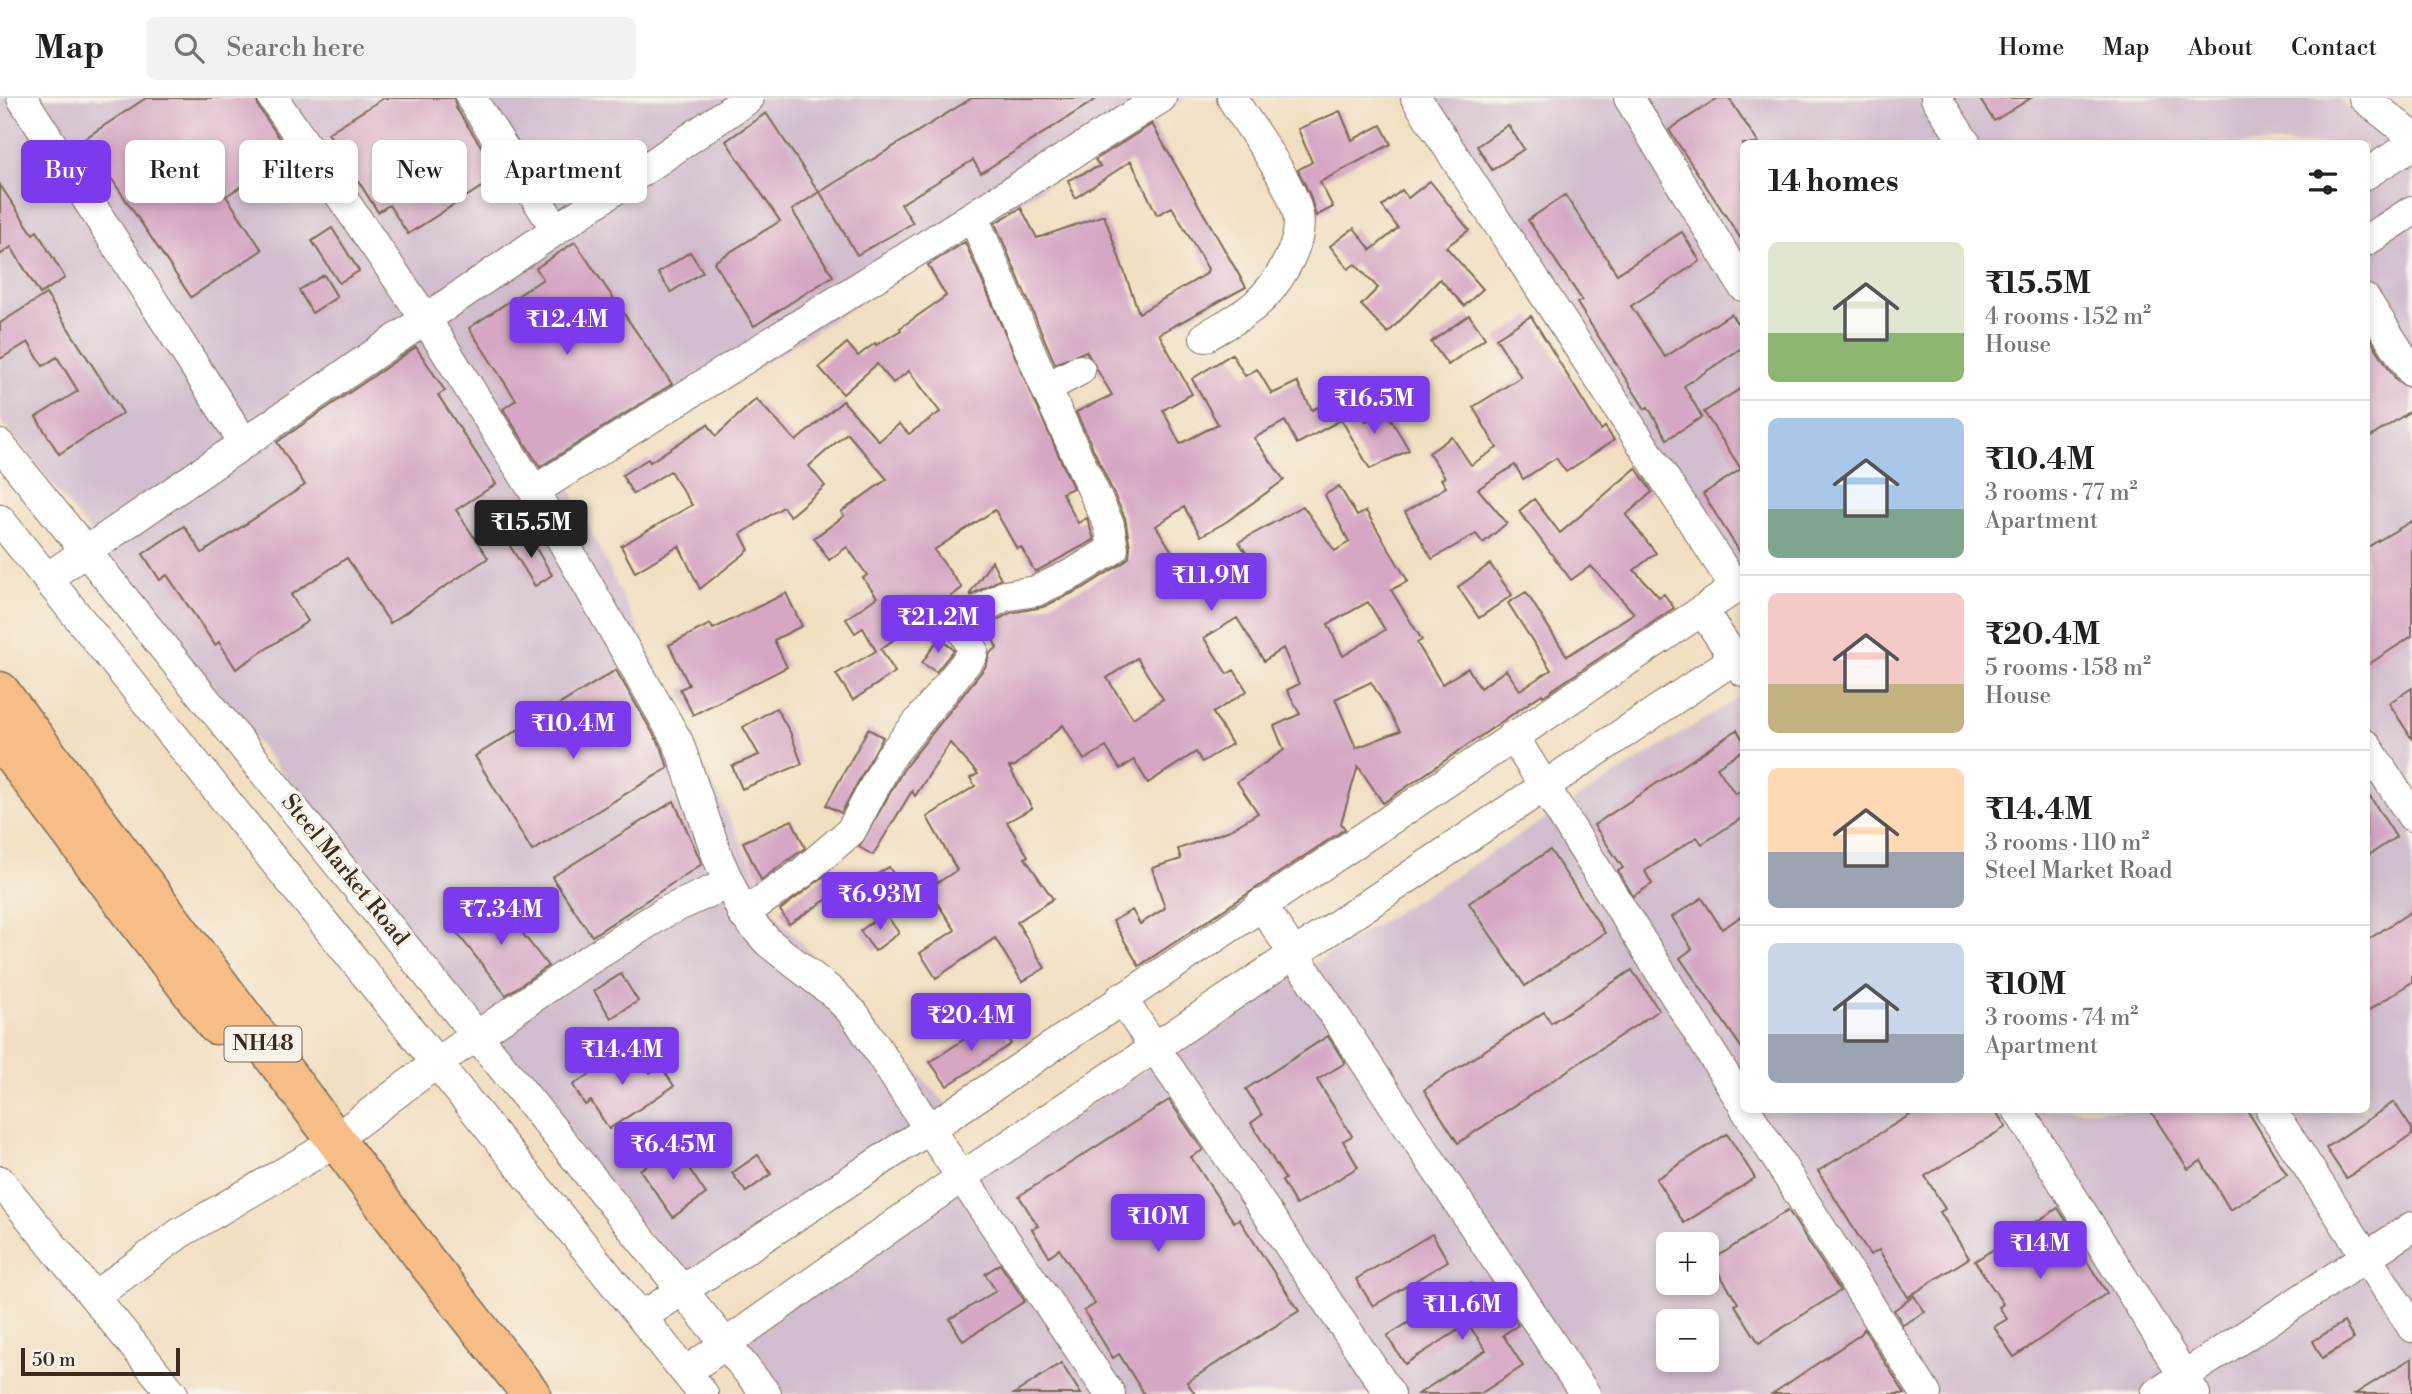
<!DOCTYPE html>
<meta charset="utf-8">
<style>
:root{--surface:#fff;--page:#f2f2f2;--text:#202124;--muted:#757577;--line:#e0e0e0;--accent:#7c3aed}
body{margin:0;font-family:"Libre Bodoni",serif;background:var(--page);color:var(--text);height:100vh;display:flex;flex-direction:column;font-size:26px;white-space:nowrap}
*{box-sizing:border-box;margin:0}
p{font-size:23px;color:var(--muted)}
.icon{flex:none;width:38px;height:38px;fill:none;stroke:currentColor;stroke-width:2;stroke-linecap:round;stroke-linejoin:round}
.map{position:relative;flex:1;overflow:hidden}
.drawer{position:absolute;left:1740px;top:42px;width:630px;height:973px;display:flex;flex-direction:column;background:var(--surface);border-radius:10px;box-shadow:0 4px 10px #0003}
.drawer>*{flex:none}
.guide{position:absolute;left:21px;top:42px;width:665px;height:63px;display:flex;gap:14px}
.fabs{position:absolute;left:1656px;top:1134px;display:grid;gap:14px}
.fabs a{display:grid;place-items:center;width:63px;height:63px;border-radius:10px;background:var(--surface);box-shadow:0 4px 10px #0003;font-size:35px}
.scale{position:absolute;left:21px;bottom:18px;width:159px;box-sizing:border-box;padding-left:7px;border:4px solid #3b2a1e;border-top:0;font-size:19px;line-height:24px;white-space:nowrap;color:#3b2a1e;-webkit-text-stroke:5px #f7f3e8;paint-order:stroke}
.price{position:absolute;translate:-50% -60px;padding:0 16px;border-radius:7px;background:var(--accent);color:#fff;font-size:23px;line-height:46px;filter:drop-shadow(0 2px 4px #0008)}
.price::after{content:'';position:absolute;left:50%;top:42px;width:21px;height:16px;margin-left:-10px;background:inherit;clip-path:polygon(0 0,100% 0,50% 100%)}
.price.current{background:#222;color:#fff}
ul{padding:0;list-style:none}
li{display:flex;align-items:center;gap:21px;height:175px;padding:0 28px}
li+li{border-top:2px solid var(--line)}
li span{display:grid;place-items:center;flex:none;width:196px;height:140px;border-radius:10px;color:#555}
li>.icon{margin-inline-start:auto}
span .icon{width:84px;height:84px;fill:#fffc;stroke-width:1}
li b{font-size:30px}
h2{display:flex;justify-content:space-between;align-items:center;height:84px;padding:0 28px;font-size:30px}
.tag{padding:0 24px;border-radius:10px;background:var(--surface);box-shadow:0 4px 10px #0003;font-size:24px;line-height:63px}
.tag.current{background:var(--accent);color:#fff}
header{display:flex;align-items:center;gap:42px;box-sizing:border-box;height:98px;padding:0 35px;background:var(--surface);border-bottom:2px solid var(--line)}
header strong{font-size:33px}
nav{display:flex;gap:38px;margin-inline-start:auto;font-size:24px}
.search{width:490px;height:63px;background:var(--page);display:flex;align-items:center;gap:18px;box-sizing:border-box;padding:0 24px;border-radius:10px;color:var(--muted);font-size:26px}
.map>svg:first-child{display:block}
.industrial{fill:#d0bdcd;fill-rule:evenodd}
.building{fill:#d5a7c3;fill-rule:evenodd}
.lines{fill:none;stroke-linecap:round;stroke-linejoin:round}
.minor-casing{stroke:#7b6957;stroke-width:32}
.highway-casing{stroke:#7b6957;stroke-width:41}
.minor{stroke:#fff;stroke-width:30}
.highway{stroke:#f6be86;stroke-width:38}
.labels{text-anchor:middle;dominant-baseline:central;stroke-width:7;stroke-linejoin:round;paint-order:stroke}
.shield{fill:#f7f3e8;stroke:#73665b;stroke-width:2}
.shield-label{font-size:21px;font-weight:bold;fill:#3b2a1e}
.street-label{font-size:23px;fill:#3b2a1e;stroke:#f7f3e8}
</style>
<header>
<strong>Map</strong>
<div class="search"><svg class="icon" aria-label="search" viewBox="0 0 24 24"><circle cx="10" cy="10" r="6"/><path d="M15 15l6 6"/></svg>Search here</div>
<nav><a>Home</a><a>Map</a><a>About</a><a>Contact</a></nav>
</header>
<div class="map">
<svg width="2412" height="1296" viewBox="0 0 2412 1296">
<rect width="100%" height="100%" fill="#f7f3e8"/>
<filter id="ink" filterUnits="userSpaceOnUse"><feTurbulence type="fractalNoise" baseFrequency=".0143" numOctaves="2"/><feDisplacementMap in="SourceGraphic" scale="14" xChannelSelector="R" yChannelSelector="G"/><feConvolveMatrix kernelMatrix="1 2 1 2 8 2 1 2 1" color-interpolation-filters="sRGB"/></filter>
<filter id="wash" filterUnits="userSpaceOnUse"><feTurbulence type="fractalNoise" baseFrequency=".00686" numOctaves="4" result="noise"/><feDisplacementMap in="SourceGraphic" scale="28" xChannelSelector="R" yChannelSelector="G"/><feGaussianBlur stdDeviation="1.57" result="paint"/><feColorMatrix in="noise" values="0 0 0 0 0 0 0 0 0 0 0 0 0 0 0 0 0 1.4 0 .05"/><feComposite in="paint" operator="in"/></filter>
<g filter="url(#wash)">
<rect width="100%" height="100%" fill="#f1dfc1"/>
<g class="industrial">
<polygon points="0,0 1186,0 569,388 776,817 960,1021 691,1189 0,321"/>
<path d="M1408 0H2337L2412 61V1296H775L727 1234 1743 597V1012H2366V46H1743V505ZM1668 1146H1706V1185H1668ZM1668 1223H1706V1262H1668Z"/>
</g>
<g id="blocks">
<g class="building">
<polygon points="146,0 256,0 259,10 291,57 226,98 262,152 191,199 103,68 99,71 81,43"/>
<polygon points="384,0 454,0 456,10 500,77 408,136 389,107 378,114 328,35"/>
<polygon points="972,0 1098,0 981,75 973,62 901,106 913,125 857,157 820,94"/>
<polygon points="1718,0 1729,0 1759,46 1743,46 1743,144 1669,32"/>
<polygon points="1979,0 2031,0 1994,23"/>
<polygon points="1340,13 1352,42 1381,27 1391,46 1320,84 1333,109 1316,118 1310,97 1298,72 1312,64 1298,31"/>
<polygon points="766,15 819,94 792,112 833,178 754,228 714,164 780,123 726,43"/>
<path d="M1152 26 1246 189 1159 236 1192 296 1163 312 1180 346 1218 326 1192 281 1232 256 1245 278 1257 271 1272 296 1297 284 1312 312 1329 304 1339 323 1297 346 1285 323 1254 340 1284 382 1226 424 1201 438 1184 409 1156 428 1181 468 1198 457 1211 478 1248 458 1239 444 1303 408 1335 453 1349 444 1325 397 1339 388 1357 418 1366 413 1408 483 1391 492 1422 542 1417 545 1442 586 1468 570 1480 590 1506 572 1520 592 1551 572 1508 505 1526 494 1567 558 1634 515 1591 468 1571 482 1519 413 1534 401 1560 435 1636 370 1652 394 1626 417 1656 455 1634 472 1659 499 1664 496 1674 510 1543 598 1542 596 1383 705 1358 668 1341 725 1345 731 1139 868 1113 823 1132 812 1140 826 1165 810 1152 770 1181 761 1178 751 1230 732 1258 715 1237 684 1284 652 1274 628 1300 616 1287 592 1299 586 1283 550 1264 563 1237 520 1204 540 1227 576 1234 572 1247 593 1213 615 1232 646 1202 664 1196 654 1148 685 1134 662 1120 671 1106 649 1084 662 1063 627 1015 668 1009 669 1032 710 1007 724 1028 758 1025 760 1053 801 1017 824 1045 870 1022 884 995 840 936 880 920 855 955 832 928 791 957 772 927 719 975 688 970 680 978 676 950 645 915 698 912 693 873 757 859 749 905 669 986 568 990 555 997 550 987 528 1010 515 1043 509 1083 490 1123 465 1129 459 1130 449 1125 420 1076 314 1112 297 1086 253 1055 266 995 125 1021 110 1037 140 1104 117 1139 215 1206 176 1208 171 1172 109 1157 117 1131 63 1075 100 1068 82 1100 68 1095 62ZM1368 504 1385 532 1343 558 1328 526ZM1137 560 1163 601 1133 620 1107 580ZM1371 584 1400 633 1356 650 1335 601Z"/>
<polygon points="1508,27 1524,51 1492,72 1477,48"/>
<polygon points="1430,83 1469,132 1446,149 1483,191 1464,208 1440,181 1388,235 1361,207 1378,190 1355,166 1348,171 1330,148 1354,130 1371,152 1398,130 1382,108 1402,92 1408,100"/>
<polygon points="0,87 33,136 37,133 65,180 40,196 11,149 0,157"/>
<polygon points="1565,97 1617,176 1682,134 1700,163 1631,208 1665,259 1731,216 1743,234 1743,249 1684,288 1702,319 1667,341 1648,309 1645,311 1622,275 1577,205 1582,202 1528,122"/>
<polygon points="332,130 359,173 339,185 312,143"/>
<polygon points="575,144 672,286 540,369 503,311 516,302 469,230 543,181 536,170"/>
<polygon points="965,144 1073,390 1062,395 1078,425 1087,420 1094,442 1035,474 1021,449 1017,451 995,412 934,452 962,490 881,551 895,574 853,602 836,576 876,553 863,530 855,535 846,521 877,499 863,480 867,477 847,449 829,462 814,440 844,418 841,414 887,381 847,335 809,368 825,388 790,418 783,409 741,436 749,452 700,491 679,448 635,474 621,448 692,407 670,373 633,396 622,377 648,361 650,364 708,326 716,338 756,301 796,343 843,303 879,343 899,326 909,336 940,314 909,273 893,285 877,266 843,296 819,269 847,245 858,258 875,245 876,247 901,232 900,230 946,198 928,167"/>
<polygon points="690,154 703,174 671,194 658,175"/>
<polygon points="324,177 337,199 312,215 299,192"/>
<polygon points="46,196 123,315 59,356 36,319 78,293 57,259 43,268 28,244 0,261 0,225"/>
<polygon points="1469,217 1485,240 1448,267 1431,244"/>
<polygon points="1531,218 1601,332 1605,329 1614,342 1566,374 1556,360 1523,381 1515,367 1478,391 1507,425 1483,445 1476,436 1432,461 1405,414 1446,389 1441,381 1445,379 1429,355 1452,339 1471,367 1497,350 1473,309 1521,279 1496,240"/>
<polygon points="2366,234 2397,283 2412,291 2412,312 2366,342"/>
<polygon points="416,249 445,293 438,297 496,386 456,412 488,460 390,525 347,460 291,497 308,523 236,571 219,544 215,547 167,477 160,482 143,456 184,428 202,455 305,387 277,344"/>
<polygon points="1743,289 1743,459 1703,396 1741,371 1704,314"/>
<polygon points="1356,306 1366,323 1385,311 1409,352 1370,371 1338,316"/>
<polygon points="2412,423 2412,538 2366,568 2366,450"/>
<polygon points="528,437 552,477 535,488 510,448"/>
<polygon points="992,463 1001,481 971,497 970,495"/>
<polygon points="1490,466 1512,497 1479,520 1458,489"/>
<polygon points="786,495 802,528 774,542 787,569 693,617 680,591 689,587 669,547 710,526 713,531"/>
<polygon points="939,540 954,552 936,574 922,565"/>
<polygon points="616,572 662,651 668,670 532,753 475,658"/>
<polygon points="2412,590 2412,641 2389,605"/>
<polygon points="776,610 790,634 802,666 742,691 732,668 759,657 743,629"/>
<polygon points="868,631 883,639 841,715 826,707"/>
<polygon points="1737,632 1743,642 1743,652 1717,669 1735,696 1743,691 1743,719 1702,746 1697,739 1645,773 1652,786 1633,798 1618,773 1623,770 1594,727"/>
<polygon points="2366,692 2396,739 2366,759"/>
<polygon points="674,703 702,766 592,838 552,779"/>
<polygon points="792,722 805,750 761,782 743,744"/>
<polygon points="1550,752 1605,835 1525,888 1469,805"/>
<polygon points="889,769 905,795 890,804 874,778"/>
<polygon points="827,776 838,794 789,826 780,812"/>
<polygon points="494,799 548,868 506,897 454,831"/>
<polygon points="1702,800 1722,831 1743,817 1743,952 1680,860 1692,851 1672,819"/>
<polygon points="2412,813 2412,884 2366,914 2366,843"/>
<polygon points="885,815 899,835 875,853 860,833"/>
<polygon points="1632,872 1659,912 1458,1045 1424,992 1544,914 1551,925"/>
<polygon points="621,876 638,903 611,920 594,893"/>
<polygon points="995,921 1011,946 947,988 930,964"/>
<polygon points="1328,938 1345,965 1317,982 1352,1038 1343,1043 1358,1069 1296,1107 1282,1083 1285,1081 1251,1025 1262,1017 1246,991"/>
<polygon points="633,949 650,975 661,968 674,988 609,1031 591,1003 585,1007 573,987"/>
<polygon points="1169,1002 1203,1052 1191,1059 1234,1124 1239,1121 1299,1213 1187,1284 1195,1296 1144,1296 1119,1256 1113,1260 1084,1213 1095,1206 1059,1151 1049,1158 1032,1131 1038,1128 1019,1098"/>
<polygon points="2394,1004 2412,1031 2412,1037 2346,1080 2326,1050"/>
<polygon points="1918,1012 1995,1012 2006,1029 1925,1078 1945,1111 1940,1114 1969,1160 1908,1199 1879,1152 1870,1157 1818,1073"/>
<polygon points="2150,1012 2247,1012 2287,1077 2230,1112 2201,1063 2188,1071"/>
<polygon points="1727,1036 1755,1080 1684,1125 1656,1081"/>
<polygon points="674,1048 706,1096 673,1119 640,1072"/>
<polygon points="758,1057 771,1076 746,1094 732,1075"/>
<polygon points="2058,1110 2085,1152 2081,1154 2107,1195 2014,1259 1994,1229 2007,1221 1999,1209 2003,1206 1975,1163"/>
<polygon points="1788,1112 1840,1193 1759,1245 1735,1207 1738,1205 1711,1163"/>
<polygon points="1432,1136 1448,1163 1373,1208 1356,1181"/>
<polygon points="1000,1166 1025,1203 963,1243 950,1221 996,1193 985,1176"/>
<polygon points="1471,1185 1492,1214 1504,1206 1518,1227 1503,1237 1523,1268 1480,1296 1418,1296 1486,1252 1468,1226 1405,1266 1387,1238"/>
<polygon points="1914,1198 1925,1214 1903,1227 1894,1212"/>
<polygon points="2344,1224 2354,1241 2322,1260 2313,1243"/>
<polygon points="1864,1231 1905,1296 1772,1296 1861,1236"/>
<polygon points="2412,1260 2412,1296 2355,1296"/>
<polygon points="1061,1265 1081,1296 1014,1296"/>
</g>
</g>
</g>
<g filter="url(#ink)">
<use href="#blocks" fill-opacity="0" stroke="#7b6957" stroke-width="2"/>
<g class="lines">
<defs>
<g id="minor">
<polyline points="22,0 243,343"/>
<polyline points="273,0 425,220 534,393"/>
<polyline points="471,0 556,131"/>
<polyline points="1416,0 1736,490"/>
<polyline points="1629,0 1743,188"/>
<polyline points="1936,0 1966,46"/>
<polyline points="2364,0 2412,38"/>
<polyline points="2366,76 2412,47"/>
<polyline points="973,118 1046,290 1080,272"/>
<polyline points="2366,143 2412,113"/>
<polyline points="2366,202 2412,274"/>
<path d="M1205 239C1221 229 1240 220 1255 207 1276 189 1304 146 1298 117 1292 84 1250 30 1232 0"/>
<polyline points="0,347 766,1296"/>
<polyline points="0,422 703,1296"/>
<polyline points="47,480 749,0"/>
<polyline points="1702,512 1743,573"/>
<polyline points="1513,638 1743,1006"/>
<polyline points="2366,647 2412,718"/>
<polyline points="1261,806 1585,1296"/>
<polyline points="743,816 802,775 851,733 890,659 972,557 973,551 963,532 966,520 1004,498 1036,493 1074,475 1113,451 1109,427 1046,290"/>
<polyline points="1121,900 1390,1296"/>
<polyline points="1746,1012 1926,1296"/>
<polyline points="2018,1012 2195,1296"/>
<polyline points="2271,1012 2412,1229"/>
<polyline points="0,1083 173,1296"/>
<polyline points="95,1198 180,1135 314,1057 438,964 579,868 665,814 729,785"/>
<polyline points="643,1218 929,1031 1743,485"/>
<polyline points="686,1274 963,1078 1743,555"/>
<polyline points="1110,1296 929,1031 855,917 833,895 769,845 743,816 718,760 678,644 534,393 1161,0"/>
<polyline points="2156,1296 2412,1129"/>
</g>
<g id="highway">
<polyline points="0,593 426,1163 531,1296"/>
<polyline points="0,641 216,927"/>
</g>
</defs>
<use href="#minor" class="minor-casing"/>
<use href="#highway" class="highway-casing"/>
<use href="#minor" class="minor"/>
<use href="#highway" class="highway"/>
</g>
</g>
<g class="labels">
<rect class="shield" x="224.5" y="928.5" width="77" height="35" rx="5"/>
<g class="shield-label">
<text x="263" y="946">NH48</text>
</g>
<g class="street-label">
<text transform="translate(345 772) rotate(51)">Steel Market Road</text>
</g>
</g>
</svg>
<div class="fabs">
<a>+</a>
<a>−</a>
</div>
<div class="scale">50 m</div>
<b class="price" style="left:567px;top:259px">₹12.4M</b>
<b class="price" style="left:1374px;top:338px">₹16.5M</b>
<b class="price current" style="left:531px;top:462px">₹15.5M</b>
<b class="price" style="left:1211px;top:515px">₹11.9M</b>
<b class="price" style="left:938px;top:557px">₹21.2M</b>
<b class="price" style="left:573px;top:663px">₹10.4M</b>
<b class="price" style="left:880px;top:834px">₹6.93M</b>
<b class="price" style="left:501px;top:849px">₹7.34M</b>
<b class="price" style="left:971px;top:955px">₹20.4M</b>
<b class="price" style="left:622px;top:989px">₹14.4M</b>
<b class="price" style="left:673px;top:1084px">₹6.45M</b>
<b class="price" style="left:1158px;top:1156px">₹10M</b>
<b class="price" style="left:2040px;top:1183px">₹14M</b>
<b class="price" style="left:1462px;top:1244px">₹11.6M</b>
<div class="guide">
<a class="tag current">Buy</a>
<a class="tag">Rent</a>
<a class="tag">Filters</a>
<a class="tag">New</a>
<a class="tag">Apartment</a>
</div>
<section class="drawer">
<h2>14 homes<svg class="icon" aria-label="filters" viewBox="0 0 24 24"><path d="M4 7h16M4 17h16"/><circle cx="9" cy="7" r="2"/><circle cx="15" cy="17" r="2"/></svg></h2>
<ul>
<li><span style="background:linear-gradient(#dfe7d0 65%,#8fb573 0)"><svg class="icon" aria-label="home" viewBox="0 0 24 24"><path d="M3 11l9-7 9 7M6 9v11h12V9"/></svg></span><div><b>₹15.5M</b><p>4 rooms · 152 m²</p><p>House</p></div></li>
<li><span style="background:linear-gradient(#a9c7e8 65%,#7fa58c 0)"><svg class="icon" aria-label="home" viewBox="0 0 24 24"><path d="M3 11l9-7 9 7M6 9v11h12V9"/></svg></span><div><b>₹10.4M</b><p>3 rooms · 77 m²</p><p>Apartment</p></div></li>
<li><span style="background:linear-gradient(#f6c9c9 65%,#c2b280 0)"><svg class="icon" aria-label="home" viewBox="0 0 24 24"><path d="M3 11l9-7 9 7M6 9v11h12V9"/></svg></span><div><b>₹20.4M</b><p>5 rooms · 158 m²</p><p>House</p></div></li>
<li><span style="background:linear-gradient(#ffd9b3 60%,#9aa5b1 0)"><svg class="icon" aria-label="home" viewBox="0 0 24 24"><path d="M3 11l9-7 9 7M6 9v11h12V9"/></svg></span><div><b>₹14.4M</b><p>3 rooms · 110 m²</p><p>Steel Market Road</p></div></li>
<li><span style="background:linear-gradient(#c9d6e8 65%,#9aa5b1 0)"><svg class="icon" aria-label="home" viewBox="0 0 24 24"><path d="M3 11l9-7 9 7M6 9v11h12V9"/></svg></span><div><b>₹10M</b><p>3 rooms · 74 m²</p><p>Apartment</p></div></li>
</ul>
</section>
</div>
